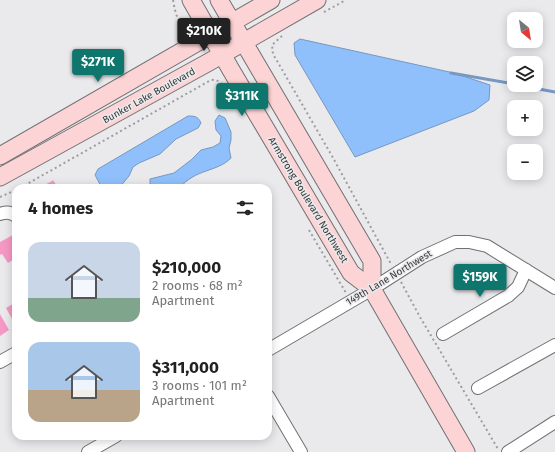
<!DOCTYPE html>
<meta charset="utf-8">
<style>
:root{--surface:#fff;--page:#f6f6f6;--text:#222;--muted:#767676;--accent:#0f766e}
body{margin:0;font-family:"Fira Sans",sans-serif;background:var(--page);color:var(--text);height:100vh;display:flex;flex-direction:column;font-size:15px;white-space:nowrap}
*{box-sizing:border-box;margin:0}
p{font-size:13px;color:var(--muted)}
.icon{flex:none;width:22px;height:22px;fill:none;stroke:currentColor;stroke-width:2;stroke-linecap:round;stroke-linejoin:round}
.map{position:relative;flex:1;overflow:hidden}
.panel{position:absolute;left:12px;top:184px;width:260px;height:256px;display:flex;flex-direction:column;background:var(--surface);border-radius:12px;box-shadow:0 2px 10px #0003}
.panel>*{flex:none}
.needle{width:26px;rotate:150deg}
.tools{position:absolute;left:507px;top:12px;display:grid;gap:8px}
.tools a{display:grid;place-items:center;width:36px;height:36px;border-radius:8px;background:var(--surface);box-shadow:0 2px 10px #0003;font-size:20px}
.price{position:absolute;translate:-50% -34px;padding:0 9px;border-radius:4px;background:var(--accent);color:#fff;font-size:13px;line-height:26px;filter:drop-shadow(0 1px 2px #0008)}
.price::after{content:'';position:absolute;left:50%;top:24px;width:12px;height:9px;margin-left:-6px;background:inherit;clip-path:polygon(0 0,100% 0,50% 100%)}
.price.on{background:#222;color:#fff}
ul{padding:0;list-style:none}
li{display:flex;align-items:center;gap:12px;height:100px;padding:0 16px}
li span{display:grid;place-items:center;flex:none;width:112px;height:80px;border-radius:12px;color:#555}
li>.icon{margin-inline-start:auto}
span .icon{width:48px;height:48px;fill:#fffc;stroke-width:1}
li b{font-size:17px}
h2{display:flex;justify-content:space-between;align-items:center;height:48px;padding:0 16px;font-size:17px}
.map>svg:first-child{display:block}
.water{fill:#90c0fb;stroke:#7698c1}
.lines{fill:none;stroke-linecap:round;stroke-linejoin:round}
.stream{stroke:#7698c1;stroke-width:3}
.building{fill:#f598c5}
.street-casing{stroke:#717174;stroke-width:14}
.secondary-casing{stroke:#717174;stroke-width:19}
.path{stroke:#9d9d9f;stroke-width:2;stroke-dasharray:2 3;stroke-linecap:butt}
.street{stroke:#fff;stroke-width:12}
.secondary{stroke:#fdd4d5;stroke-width:17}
.labels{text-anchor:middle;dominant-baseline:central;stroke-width:3;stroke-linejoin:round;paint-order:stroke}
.street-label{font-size:10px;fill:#39393a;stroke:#eaeaed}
</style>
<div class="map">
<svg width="555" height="452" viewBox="0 0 555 452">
<rect width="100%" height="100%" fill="#eaeaed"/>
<g class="water">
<polygon points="300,39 454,73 490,85 489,100 474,111 355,157 295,55 294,43"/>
<path d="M219 115 225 118 231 132V140L229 148 231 158C218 172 194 169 180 188H149L150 187V179L174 173 191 160 201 150 213 147 220 143 221 136 216 130 215 121Z"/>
<path d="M188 116C194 116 198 116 201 123L198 128 176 139 160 154 139 163 133 167 129 176 119 188H102L95 175 98 169Z"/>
</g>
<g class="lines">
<g class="stream">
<polyline points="451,73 514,84"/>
<polyline points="518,85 555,92"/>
</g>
</g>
<g class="building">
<polygon points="53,180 58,188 39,188 52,181"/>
<polygon points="13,235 16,241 16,258 8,263 2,254 0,255 0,242"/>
<polygon points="16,302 16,326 6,308"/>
<polygon points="0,314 9,330 0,336"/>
</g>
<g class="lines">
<defs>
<g id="street">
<path d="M0 214C5 212 11 212 16 216"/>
<polyline points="443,334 508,296 518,287 526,270"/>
<polyline points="268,350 372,289 422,257 455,242 469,242 487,246 555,288"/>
<polyline points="0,362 16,353"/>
<polyline points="478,388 555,345"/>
<polyline points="268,396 301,452"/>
<polyline points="88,452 116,436"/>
<polyline points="508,452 555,422"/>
</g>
<g id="secondary">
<polyline points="191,0 231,70 351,273 372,289 466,452"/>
<polyline points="219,0 372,261 372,289"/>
<polyline points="0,156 271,0"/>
<polyline points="0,177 209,62 317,0"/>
</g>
</defs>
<use href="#street" class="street-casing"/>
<use href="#secondary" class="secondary-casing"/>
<g class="path">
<path d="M173 0C176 15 176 20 189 30"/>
<polyline points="324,12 346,0"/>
<polyline points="282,36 272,45 273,54 332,156 391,264"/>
<path d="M20 188 211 80C219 79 222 84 226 90"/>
<polyline points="0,197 16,190"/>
<polyline points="309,230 346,293"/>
<polyline points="401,282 420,317 498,449"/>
</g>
<use href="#street" class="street"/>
<use href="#secondary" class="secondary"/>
</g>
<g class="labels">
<g class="street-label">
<text transform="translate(149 96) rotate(-29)">Bunker Lake Boulevard</text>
<text transform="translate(308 200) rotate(59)">Armstrong Boulevard Northwest</text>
<text transform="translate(389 278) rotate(-31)">149th Lane Northwest</text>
</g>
</g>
</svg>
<div class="tools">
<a><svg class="needle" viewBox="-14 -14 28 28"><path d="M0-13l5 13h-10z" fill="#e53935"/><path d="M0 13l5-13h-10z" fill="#767676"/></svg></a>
<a><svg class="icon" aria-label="layers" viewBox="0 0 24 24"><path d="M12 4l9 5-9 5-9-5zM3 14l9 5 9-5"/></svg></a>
<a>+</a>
<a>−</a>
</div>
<b class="price on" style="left:204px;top:52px">$210K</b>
<b class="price" style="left:98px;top:83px">$271K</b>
<b class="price" style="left:242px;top:117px">$311K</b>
<b class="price" style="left:480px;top:298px">$159K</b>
<section class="panel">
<h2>4 homes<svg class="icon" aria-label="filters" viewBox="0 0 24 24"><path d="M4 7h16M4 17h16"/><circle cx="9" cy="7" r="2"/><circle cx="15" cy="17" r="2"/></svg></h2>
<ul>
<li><span style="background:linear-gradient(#c9d6e8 70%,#7fa58c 0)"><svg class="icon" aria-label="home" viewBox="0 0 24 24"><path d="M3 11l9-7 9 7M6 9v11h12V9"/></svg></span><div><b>$210,000</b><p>2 rooms · 68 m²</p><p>Apartment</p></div></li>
<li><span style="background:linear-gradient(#a9c7e8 60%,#b9a48a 0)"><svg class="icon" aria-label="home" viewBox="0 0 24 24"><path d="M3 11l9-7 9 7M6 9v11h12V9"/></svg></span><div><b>$311,000</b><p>3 rooms · 101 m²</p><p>Apartment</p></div></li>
</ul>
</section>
</div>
